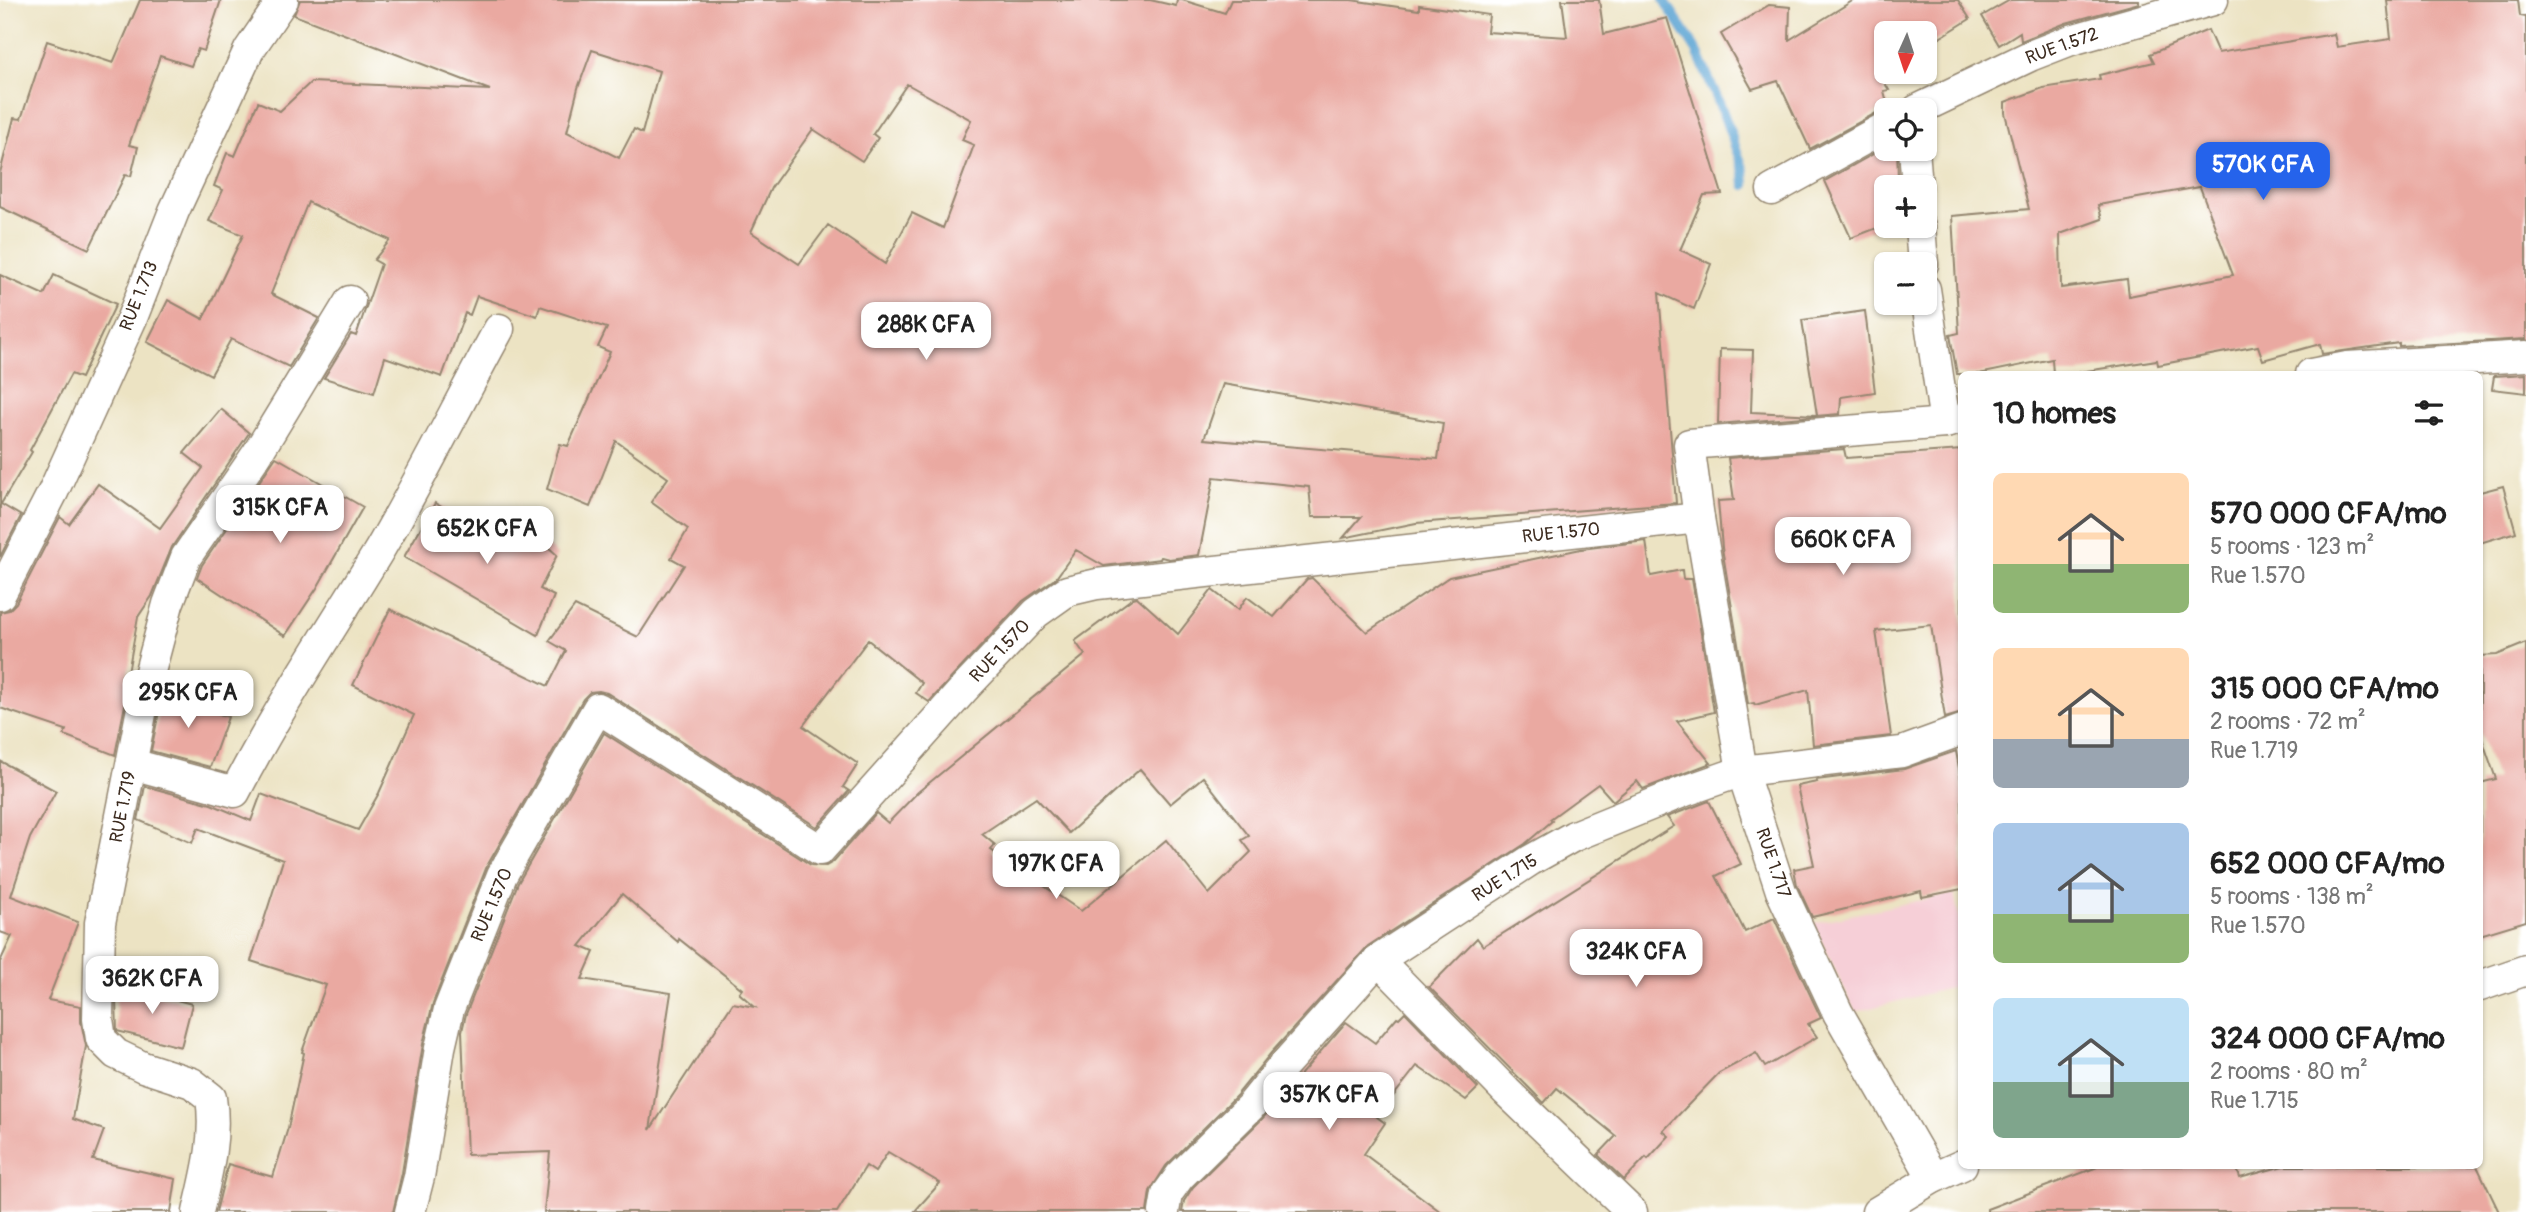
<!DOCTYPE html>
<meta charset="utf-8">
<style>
:root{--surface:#fff;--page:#f6f6f6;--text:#222;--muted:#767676;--accent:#2563eb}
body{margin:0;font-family:Pangolin,sans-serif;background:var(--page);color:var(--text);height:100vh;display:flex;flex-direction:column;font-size:26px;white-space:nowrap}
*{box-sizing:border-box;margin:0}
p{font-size:23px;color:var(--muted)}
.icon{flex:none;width:38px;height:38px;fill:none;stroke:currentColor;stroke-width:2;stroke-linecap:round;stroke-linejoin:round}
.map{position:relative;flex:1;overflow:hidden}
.drawer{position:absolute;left:1958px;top:371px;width:525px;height:798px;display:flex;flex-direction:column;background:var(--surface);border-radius:10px;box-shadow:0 2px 5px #0004}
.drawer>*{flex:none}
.needle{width:46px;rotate:183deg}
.fabs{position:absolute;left:1874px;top:21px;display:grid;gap:14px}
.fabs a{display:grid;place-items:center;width:63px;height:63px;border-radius:10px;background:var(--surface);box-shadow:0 2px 5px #0004;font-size:35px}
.price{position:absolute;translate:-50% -60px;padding:0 16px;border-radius:14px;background:#fff;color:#222;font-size:23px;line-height:46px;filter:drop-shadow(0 2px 4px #0008)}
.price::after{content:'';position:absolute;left:50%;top:42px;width:21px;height:16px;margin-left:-10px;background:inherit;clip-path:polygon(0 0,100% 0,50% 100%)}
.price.active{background:var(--accent);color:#fff}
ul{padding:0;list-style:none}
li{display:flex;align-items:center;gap:21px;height:175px;padding:0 35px}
li span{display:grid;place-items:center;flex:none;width:196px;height:140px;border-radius:10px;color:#555}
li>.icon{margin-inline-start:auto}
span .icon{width:84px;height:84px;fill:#fffc;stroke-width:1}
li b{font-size:30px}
h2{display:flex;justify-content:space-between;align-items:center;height:84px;padding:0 35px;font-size:30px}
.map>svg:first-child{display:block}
.built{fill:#f6cfd7}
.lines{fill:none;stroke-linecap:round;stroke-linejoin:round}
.stream{stroke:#5ca4d3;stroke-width:10}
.building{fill:#eaa9a1;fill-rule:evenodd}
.street-casing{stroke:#948670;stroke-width:33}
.street{stroke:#fff;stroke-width:30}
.labels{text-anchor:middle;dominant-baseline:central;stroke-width:5;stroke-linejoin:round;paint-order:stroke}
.street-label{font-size:18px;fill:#3b2a1e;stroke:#fff}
</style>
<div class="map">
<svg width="2526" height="1212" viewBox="0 0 2526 1212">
<rect width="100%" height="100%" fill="#fff"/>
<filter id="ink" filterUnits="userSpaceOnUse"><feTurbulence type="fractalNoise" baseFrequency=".0143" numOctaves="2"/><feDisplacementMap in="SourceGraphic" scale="14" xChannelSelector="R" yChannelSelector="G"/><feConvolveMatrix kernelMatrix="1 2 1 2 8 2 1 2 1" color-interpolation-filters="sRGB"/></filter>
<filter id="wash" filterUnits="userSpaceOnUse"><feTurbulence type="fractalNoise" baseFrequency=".00686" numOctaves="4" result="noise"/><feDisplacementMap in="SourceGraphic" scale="28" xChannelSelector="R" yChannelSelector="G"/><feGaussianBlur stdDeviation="1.57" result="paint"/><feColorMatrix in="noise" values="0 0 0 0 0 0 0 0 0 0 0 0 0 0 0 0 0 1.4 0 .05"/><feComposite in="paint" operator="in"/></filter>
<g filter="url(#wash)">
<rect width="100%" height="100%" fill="#ece3c3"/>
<polygon class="built" points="1954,893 1962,933 1962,985 1855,1012 1813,923"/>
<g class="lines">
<polyline class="stream" points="1664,0 1697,51 1722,110 1744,171 1745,185"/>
</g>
<g id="blocks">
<g class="building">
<polygon points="140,0 221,0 204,51 198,49 191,66 160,56 129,145 138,147 131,176 125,175 89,249 0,207 0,173 14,118 21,119 47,41 113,63"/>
<path d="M300 0H1150L1176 6 1177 0H1182L1225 13 1231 0H1351L1419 10V5L1489 15 1487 32 1567 37 1562 0H1599L1604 34 1667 18 1722 194 1704 195 1680 250 1711 264 1694 309 1659 293 1676 503 1416 523 1343 538 1361 517H1312L1309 487 1214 477 1199 555 1169 559 1161 557 1160 559 1104 566 1076 550 1056 578 1023 601 929 702 916 693 922 683 868 640 803 726 858 764 843 787 849 791 817 827 607 693 599 691 590 692 583 699 487 866 433 1003 423 1044 402 1173 393 1212H216L228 1164 273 1177 288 1128 304 1053 302 1052 326 985 251 961 283 860 198 828 192 843 138 820 145 786 211 804 251 821 261 794 358 830 379 793 414 715 353 685 390 609 548 686 566 651 549 641 575 606 638 637 684 565 671 558 688 529 651 502 668 478 616 441 590 507 547 489 560 444 568 446 610 352 598 347 607 328 540 306 537 316 477 296 470 315 465 313 442 377 385 357 374 393 324 378 351 334 356 336 381 264 374 260 390 240 308 202 271 294 319 318 289 367 231 339 211 375 147 342 168 300 203 319 243 235 209 221 223 190 214 186 227 153 235 156 258 102 280 111 311 82 490 90 294 15ZM592 50 659 71 642 133 634 129 619 158 567 132 578 88ZM907 84 971 120 962 140 974 145 943 228 912 213 885 264 828 225 799 264 751 232 771 188 813 129 862 161 878 138 873 134ZM1223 384 1443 423 1438 459 1204 439Z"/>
<polygon points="1854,0 1958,0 1970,19 1925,47 1925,33 1886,33 1886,71 1880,75 1889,90 1884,91 1889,110 1878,112 1810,149 1778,81 1752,89 1721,34 1769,5 1790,7 1789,40"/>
<polygon points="2010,0 2139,0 2139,3 2066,23 2021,41 2020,32 1999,45 1982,16"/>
<path d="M2387 0H2518L2520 16 2526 17V339L2399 346V343L2322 354 2320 344 2263 360 2258 346 2158 365 2157 360 2080 372 2081 374H2053L2052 359 1979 374H1957L1950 335 1959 333 1952 216 2029 209 2005 113V102L2043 88 2100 79 2099 75 2154 62 2150 54 2208 30 2218 53 2334 34 2337 47 2391 39ZM2200 187 2233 275 2129 296 2127 279 2061 288 2060 234 2102 219 2098 205Z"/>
<polygon points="1886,147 1886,149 1897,149 1898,178 1881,181 1885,225 1851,238 1825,181"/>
<polygon points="0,275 44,295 54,275 116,304 81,378 71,374 30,450 32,452 1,504 21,516 0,557"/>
<polygon points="1865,311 1875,392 1841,397 1840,414 1718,424 1720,349 1753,350 1751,412 1817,415 1802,320"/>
<polygon points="2526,374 2526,393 2492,389 2494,376"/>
<polygon points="221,409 249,433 172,547 152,596 138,617 127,678 130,680 115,755 64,735 66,730 0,708 0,612 9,610 16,603 60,517 69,524 98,484 160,528 203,468 184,453"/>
<polygon points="1844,449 1846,458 1962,450 1962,713 1945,718 1931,625 1876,631 1891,736 1813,745 1808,690 1755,705 1754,703 1748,704 1722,548 1718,501 1734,500 1728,458"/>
<polygon points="276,457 363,507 317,588 285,636 197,578 202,565"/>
<polygon points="2503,486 2516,532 2480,543 2480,492"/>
<polygon points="435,503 512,549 526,527 557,555 540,589 554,596 538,635 404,557"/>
<path d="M1646 541 1651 576 1682 570 1683 579H1692L1714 712 1677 721 1711 763 1643 789 1637 781 1613 801 1598 784 1550 819 1552 821 1525 844 1368 946 1271 1053 1237 1095 1166 1166 1150 1191 1147 1212H914L940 1183 888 1152 875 1172 866 1166 837 1212H544L550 1152 467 1155 462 1031 466 1014 518 883 604 733 811 865 826 866 833 862 876 813 888 823 918 792 1085 655 1075 641 1133 598 1137 597 1178 634 1212 590 1238 610 1247 597 1274 617 1307 579 1312 578 1367 632 1449 577 1581 549ZM1140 769 1170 804 1203 777 1249 836 1242 840 1251 852 1209 894 1166 840 1081 911 991 850 995 845 982 834 1036 798 1069 833ZM622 894 678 942 679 939 742 989 739 993 755 1007 733 1003 650 1130 671 993 582 979 594 952 580 946Z"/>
<polygon points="2526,643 2526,921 2480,935 2480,783 2496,779 2480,733 2480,656 2497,655"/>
<polygon points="163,692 181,698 199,697 208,710 228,717 210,767 151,751"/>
<polygon points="1956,751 1962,785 1962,889 1922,897 1921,891 1812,917 1797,885 1794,869 1814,865 1797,786 1817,782 1816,780 1904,769"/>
<polygon points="0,761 56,791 30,838 11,896 78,922 48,1000 81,1006 81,1022 86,1046 73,1119 104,1130 93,1160 176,1179 171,1212 0,1212 0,962 12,936 0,932"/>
<polygon points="1709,801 1741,864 1716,876 1745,932 1774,918 1821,1018 1808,1024 1817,1037 1765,1067 1756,1053 1719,1073 1663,1131 1669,1136 1648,1159 1646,1157 1624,1180 1598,1155 1616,1136 1557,1088 1544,1103 1429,987 1477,938 1483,946 1674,826 1667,817"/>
<polygon points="119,985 192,1004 181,1047 117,1031 116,999"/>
<polygon points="1405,1012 1478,1088 1466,1100 1417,1066 1377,1117 1385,1123 1364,1154 1441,1212 1182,1212 1184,1201 1193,1187 1262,1119 1346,1022 1375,1043 1397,1017 1399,1018"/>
<polygon points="2100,1166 2236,1166 2240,1178 2283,1166 2477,1166 2499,1212 1987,1212 1987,1209"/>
</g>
</g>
</g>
<g filter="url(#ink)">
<use href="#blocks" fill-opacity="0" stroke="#948670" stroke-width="2"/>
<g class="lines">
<defs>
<g id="street">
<polyline points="1917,110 2030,56 2071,40 2213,0"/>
<polyline points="1914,149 1917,187"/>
<polyline points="1772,190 1886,127"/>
<polyline points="1920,226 1923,264"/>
<polyline points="1925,289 1945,423"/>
<polyline points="2311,374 2347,367 2526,356"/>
<polyline points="1699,518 1742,771 1781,891 1838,1013 1933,1178"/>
<polyline points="0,595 53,492 132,318 174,211 249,50 283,0"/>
<path d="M132 764 235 792C278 708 331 630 380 549 422 477 459 402 499 329"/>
<polyline points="1378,960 1507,1092 1632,1212"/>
<polyline points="2480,986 2526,970"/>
<path d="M198 1212C207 1174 217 1137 211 1098L192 1083 143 1067 116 1054 101 1039 98 1019 100 923 147 683 168 604 186 557 257 454 350 301"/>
<polyline points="410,1212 419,1177 440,1048 449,1009 502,875 598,708 820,850 963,690 1036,613 1067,591 1097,584 1699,518 1689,444 1945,423 1962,419"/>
<polyline points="1164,1212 1167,1194 1180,1176 1250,1107 1284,1065 1378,960 1531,860 1574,836 1685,791 1742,771 1902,752 1962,730"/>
<polyline points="1877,1212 1933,1178 1962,1165"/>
</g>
</defs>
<use href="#street" class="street-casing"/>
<use href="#street" class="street"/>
</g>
</g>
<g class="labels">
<g class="street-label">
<text transform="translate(2062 46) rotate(-20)">RUE 1.572</text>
<text transform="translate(139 296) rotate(-68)">RUE 1.713</text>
<text transform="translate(1561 533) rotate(-6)">RUE 1.570</text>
<text transform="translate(1000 651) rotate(-47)">RUE 1.570</text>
<text transform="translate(123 807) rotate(-79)">RUE 1.719</text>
<text transform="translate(1773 863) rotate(71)">RUE 1.717</text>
<text transform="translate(1505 878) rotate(-32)">RUE 1.715</text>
<text transform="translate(492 905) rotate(-67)">RUE 1.570</text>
</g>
</g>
</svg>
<div class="fabs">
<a><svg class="needle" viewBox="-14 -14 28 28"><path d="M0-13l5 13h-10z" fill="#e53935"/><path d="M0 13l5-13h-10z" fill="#767676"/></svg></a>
<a><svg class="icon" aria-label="locate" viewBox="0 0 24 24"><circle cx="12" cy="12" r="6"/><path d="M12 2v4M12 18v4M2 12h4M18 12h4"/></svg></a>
<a>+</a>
<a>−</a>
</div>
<b class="price active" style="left:2263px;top:202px">570K CFA</b>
<b class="price" style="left:926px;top:362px">288K CFA</b>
<b class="price" style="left:280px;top:545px">315K CFA</b>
<b class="price" style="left:487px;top:566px">652K CFA</b>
<b class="price" style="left:1843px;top:577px">660K CFA</b>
<b class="price" style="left:188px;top:730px">295K CFA</b>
<b class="price" style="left:1056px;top:901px">197K CFA</b>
<b class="price" style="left:1636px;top:989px">324K CFA</b>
<b class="price" style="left:152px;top:1016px">362K CFA</b>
<b class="price" style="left:1329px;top:1132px">357K CFA</b>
<section class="drawer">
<h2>10 homes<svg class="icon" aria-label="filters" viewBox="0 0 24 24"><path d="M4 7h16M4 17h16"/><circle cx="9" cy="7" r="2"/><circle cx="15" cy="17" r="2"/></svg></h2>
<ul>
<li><span style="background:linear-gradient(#ffd9b3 65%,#8fb573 0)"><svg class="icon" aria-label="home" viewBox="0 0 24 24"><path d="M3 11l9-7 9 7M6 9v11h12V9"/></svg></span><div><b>570 000 CFA/mo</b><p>5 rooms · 123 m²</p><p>Rue 1.570</p></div></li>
<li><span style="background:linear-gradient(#ffd9b3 65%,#9aa5b1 0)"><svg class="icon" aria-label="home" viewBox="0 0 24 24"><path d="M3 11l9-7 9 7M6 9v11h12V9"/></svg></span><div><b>315 000 CFA/mo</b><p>2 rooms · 72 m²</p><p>Rue 1.719</p></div></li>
<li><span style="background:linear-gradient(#a9c7e8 65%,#8fb573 0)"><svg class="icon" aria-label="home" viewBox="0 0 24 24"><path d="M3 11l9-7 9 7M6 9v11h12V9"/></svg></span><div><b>652 000 CFA/mo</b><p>5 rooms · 138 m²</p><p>Rue 1.570</p></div></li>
<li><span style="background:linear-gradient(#bfe0f5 60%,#7fa58c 0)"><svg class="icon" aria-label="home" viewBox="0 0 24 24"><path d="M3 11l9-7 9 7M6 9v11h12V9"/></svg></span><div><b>324 000 CFA/mo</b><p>2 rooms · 80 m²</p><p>Rue 1.715</p></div></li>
</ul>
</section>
</div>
